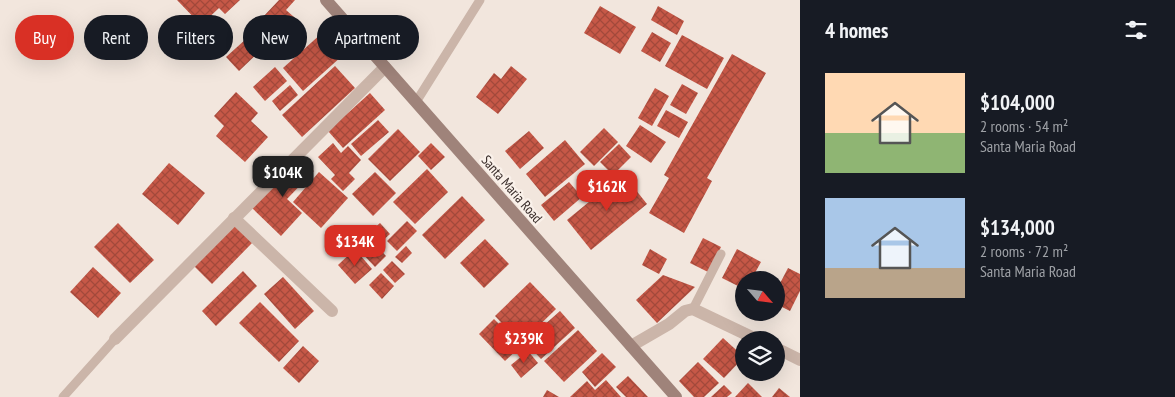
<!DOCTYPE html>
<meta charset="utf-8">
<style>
:root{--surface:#171b24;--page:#20242c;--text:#f1f3f6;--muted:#9ea1a6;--accent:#d93025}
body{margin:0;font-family:"PT Sans Narrow",sans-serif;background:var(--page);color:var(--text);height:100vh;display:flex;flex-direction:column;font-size:19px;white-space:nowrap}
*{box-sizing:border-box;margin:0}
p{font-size:16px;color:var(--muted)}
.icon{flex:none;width:28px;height:28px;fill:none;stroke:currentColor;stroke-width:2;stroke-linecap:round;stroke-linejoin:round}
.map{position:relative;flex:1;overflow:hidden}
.details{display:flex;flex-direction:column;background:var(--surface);width:375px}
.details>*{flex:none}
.top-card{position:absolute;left:15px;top:15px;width:475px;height:45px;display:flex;gap:10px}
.needle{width:32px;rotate:118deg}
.controls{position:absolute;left:735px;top:271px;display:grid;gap:10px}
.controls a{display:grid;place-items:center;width:50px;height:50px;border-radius:50%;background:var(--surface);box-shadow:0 5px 20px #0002;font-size:25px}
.price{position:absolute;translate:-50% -42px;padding:0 11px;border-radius:10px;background:var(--accent);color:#fff;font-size:16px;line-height:32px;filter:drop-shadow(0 1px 2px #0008)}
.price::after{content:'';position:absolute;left:50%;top:30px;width:15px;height:11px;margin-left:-8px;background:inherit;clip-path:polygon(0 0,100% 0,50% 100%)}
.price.current{background:#222;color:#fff}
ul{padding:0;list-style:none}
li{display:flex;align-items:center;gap:15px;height:125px;padding:0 25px}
li span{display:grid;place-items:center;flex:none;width:140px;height:100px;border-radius:0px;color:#555}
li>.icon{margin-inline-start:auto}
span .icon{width:60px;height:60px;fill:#fffc;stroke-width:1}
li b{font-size:21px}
h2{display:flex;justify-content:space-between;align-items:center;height:60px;padding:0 25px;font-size:21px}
.chip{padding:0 18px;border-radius:22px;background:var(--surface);box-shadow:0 5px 20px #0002;font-size:18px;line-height:45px}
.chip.current{background:var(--accent);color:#fff}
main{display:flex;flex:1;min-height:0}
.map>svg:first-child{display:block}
.building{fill:url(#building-cross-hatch)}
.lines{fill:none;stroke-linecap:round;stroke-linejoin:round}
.service{stroke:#cbb5a9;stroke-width:9}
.minor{stroke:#cbb5a9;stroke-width:12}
.secondary{stroke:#9f837a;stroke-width:12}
.labels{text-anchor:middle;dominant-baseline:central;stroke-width:4.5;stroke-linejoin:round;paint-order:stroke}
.street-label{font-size:14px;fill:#382c29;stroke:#faf1ea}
</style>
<main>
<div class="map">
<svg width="800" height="397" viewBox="0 0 800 397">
<defs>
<pattern id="building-cross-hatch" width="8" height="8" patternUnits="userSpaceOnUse" patternTransform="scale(1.25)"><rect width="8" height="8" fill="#c65847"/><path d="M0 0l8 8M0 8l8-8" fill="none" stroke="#a2493b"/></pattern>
</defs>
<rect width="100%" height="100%" fill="#f2e6dd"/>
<g class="building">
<polygon points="177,0 240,0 225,14 219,8 201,25"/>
<polygon points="279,0 295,0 286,10 302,24 272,57 247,34"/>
<polygon points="600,6 636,27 620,54 584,33"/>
<polygon points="658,6 684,21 677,35 651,20"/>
<polygon points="652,32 671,43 660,62 641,51"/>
<polygon points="322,33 342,56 303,91 283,68"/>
<polygon points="682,35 724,58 707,89 665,66"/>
<polygon points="246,39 259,52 239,71 226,57"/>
<polygon points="732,54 766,73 707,178 712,181 684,233 649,213 669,178 664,175"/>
<polygon points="335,66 355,88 302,137 282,115"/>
<polygon points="511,66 527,79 498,114 476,97 494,73 501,79"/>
<polygon points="275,67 287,81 265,101 253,87"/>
<polygon points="682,84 698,93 686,114 670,105"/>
<polygon points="290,85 298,95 280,111 272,101"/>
<polygon points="655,88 669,96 652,126 638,118"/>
<polygon points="236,92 258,113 251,121 268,137 245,162 216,136 224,126 214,116"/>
<polygon points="370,93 385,110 343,148 328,131"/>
<polygon points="666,110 688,122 679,138 657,126"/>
<polygon points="378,120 389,132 361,156 351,144"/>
<polygon points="640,125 666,142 651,163 626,146"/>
<polygon points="604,128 618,142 594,166 580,152"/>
<polygon points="398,129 420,152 390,181 368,159"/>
<polygon points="529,131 544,148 520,169 505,151"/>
<polygon points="565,140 585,164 545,197 526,174"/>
<polygon points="333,143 341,153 348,146 361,160 349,173 355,179 343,191 331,179 335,175 318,157"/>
<polygon points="431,143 445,157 431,170 418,156"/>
<polygon points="619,144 631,157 613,175 600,162"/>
<polygon points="299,158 314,171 287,199 302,213 281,236 252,208"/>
<polygon points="169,163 205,193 178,225 142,194"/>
<polygon points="427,169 448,192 415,224 393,202"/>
<polygon points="319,172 348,198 321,228 293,202"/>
<polygon points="375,172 396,193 373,216 352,194"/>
<polygon points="623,174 647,204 591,250 567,220"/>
<polygon points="569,182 582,197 554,221 541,205"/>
<polygon points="462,196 485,220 445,259 422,235"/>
<polygon points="407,221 417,231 397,251 387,241"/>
<polygon points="118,223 154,260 130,283 94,247"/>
<polygon points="234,223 253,242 212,284 193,265"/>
<polygon points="380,223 390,234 380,243 370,232"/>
<polygon points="369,238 386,256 375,267 358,249"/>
<polygon points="703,238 721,247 708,272 690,263"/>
<polygon points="485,239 509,264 484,288 460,263"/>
<polygon points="406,246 412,253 402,263 395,257"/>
<polygon points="355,249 372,269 355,284 338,265"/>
<polygon points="650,249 667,259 659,274 642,265"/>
<polygon points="737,249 761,262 751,280 744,280 744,289 722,278"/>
<polygon points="392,261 405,274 395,283 383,270"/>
<polygon points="93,267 121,293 98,318 70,292"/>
<polygon points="788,268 800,274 800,291 790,311 776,304 776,291"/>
<polygon points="243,271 257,286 216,326 202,311"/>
<polygon points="381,273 394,286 382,299 369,285"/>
<polygon points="663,275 695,287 657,323 636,300"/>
<polygon points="283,277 314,311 295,329 264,294"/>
<polygon points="530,282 556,309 521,343 495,316"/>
<polygon points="260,302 299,341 279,362 239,323"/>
<polygon points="560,311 575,328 541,359 525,342"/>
<polygon points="494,319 521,346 505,361 479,334"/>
<polygon points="578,330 597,351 564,382 544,361"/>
<polygon points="723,338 744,357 724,378 703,359"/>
<polygon points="303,346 319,361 299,383 283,368"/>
<polygon points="528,351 538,363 521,378 511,365"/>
<polygon points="602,353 616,367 595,387 582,372"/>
<polygon points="698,362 719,383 704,397 694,397 679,381"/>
<polygon points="628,376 648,397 626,397 616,387"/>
<polygon points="606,380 621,397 570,397 587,381 595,390"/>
<polygon points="748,383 762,397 735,397"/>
<polygon points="724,385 732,393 727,397 711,397"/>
<polygon points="779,388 790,397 772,397"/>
<polygon points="547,390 559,397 543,397"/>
</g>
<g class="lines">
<g class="service">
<polyline points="416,102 480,0"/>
<polyline points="693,309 721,254"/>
<polyline points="63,397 115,339"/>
</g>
<g class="minor">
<polyline points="234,218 332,311"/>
<polyline points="115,339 385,67"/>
<polyline points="631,346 669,324 685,311 693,309 758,340"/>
<polyline points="776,348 800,360"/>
</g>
<polyline class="secondary" points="326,0 676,397"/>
</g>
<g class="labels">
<g class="street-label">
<text transform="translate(512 189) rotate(49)">Santa Maria Road</text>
</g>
</g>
</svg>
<div class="controls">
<a><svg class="needle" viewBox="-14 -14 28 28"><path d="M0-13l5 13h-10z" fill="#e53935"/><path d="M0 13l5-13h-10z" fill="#9ea1a6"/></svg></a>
<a><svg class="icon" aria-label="layers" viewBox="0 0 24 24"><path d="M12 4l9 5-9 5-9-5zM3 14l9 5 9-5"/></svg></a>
</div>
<b class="price current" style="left:283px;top:198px">$104K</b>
<b class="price" style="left:607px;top:212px">$162K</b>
<b class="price" style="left:355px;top:267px">$134K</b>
<b class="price" style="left:524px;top:364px">$239K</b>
<div class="top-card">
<a class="chip current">Buy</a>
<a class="chip">Rent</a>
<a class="chip">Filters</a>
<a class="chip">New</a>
<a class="chip">Apartment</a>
</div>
</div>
<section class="details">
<h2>4 homes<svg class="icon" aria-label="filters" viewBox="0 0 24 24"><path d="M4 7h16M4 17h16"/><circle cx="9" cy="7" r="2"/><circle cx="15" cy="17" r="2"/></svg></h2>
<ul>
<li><span style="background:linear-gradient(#ffd9b3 60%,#8fb573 0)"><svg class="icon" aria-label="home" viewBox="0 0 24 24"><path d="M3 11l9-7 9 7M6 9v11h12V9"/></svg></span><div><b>$104,000</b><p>2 rooms · 54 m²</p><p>Santa Maria Road</p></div></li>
<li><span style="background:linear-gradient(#a9c7e8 70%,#b9a48a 0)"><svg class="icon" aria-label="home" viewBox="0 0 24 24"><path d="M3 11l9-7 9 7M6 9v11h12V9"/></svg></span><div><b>$134,000</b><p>2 rooms · 72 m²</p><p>Santa Maria Road</p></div></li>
</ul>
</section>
</main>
